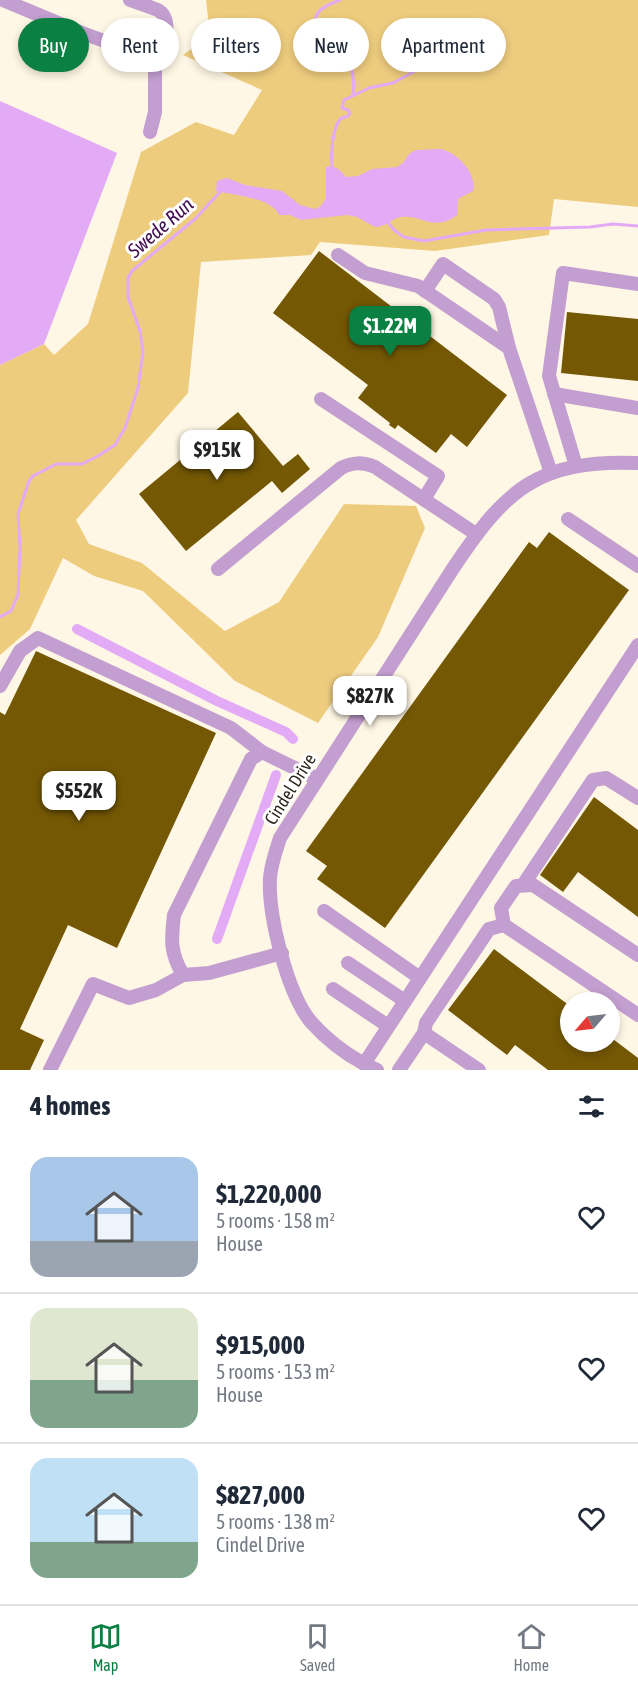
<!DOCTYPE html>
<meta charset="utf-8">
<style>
:root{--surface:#fff;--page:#f2f2f3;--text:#1f2937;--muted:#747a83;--line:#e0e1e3;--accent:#0b8043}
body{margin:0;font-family:"Asap Condensed",sans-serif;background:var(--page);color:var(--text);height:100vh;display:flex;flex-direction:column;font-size:22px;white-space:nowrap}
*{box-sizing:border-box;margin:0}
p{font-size:20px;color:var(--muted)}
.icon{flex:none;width:33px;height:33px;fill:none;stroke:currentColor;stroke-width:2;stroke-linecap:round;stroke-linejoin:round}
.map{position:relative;height:1070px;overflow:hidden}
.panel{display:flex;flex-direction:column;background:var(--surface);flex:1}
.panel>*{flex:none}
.hud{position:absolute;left:18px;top:18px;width:603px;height:54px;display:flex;gap:12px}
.needle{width:39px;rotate:242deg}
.fabs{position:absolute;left:560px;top:992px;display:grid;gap:12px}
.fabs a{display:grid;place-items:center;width:60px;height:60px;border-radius:50%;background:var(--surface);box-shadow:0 3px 9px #0003;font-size:30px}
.price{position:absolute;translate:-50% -51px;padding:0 14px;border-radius:12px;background:#fff;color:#222;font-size:20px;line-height:39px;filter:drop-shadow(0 2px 3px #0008)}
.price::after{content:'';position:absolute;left:50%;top:36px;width:18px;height:14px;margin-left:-9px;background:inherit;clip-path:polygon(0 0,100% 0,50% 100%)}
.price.on{background:var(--accent);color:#fff}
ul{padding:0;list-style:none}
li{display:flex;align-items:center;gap:18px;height:150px;padding:0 30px}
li+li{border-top:2px solid var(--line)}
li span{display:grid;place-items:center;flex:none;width:168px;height:120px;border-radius:18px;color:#555}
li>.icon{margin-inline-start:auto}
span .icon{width:72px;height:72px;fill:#fffc;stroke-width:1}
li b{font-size:26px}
h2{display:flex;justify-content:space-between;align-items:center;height:72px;padding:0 30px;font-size:26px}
.tag{padding:0 21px;border-radius:27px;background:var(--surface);box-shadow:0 3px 9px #0003;font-size:21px;line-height:54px}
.tag.on{background:var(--accent);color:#fff}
.menu{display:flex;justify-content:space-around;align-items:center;height:84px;border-top:2px solid var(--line);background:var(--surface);font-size:16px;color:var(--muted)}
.menu a{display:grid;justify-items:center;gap:3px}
.menu .on{color:var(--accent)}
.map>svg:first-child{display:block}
.green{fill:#eecc7e}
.water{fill:#e3aaf6}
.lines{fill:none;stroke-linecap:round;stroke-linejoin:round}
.stream{stroke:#e3aaf6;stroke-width:3}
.canal{stroke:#e3aaf6;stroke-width:10}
.building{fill:#745804}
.minor{stroke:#c39ed0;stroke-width:14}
.labels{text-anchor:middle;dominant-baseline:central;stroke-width:6;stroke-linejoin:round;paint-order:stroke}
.street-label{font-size:18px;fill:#2e291e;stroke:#fff}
.water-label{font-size:20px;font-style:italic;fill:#420e51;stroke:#fff}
</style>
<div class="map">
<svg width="638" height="1070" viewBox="0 0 638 1070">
<rect width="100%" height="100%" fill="#fff7e5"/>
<polygon class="green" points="206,0 638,0 638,207 554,199 549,235 435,251 320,242 311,255 201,262 188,393 76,520 89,544 142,563 225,631 279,602 344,504 416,506 425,528 378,637 318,723 235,681 143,591 94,576 63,558 30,629 0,655 0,365 44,344 54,355 88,324 141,152 196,122 234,135 262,90 183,55 210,35"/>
<g class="water">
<polygon points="0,101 117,153 44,344 0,365"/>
<path d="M440 149C456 151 478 174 473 191L458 199 457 215C433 234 419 211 397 218 389 221 385 227 375 227L357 217 347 215 301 220 290 215H279C273 198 233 195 216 191L217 181 227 178 245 185 282 191 300 205 315 209 321 206 326 198V167C335 165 340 170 346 177L358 176 372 169 397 167 403 163 410 153 416 150Z"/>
</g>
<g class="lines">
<g class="stream">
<path d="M340 0C326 5 312 11 315 28 316 33 318 37 323 40 331 44 336 42 343 50 352 60 355 82 353 95"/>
<path d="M332 168C331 152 331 133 340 119L348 116 350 113 348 110 342 108 344 100 369 88 393 83 415 71 420 39"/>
<polyline points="387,221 394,230 404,237 424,241 486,230 590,227 613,224 638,226"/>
<polyline points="0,617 11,611 18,595 20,546 18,514 29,481 33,476 56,464 82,464 98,456 115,445 125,428 138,388 143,352 140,331 128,297 128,278 132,271 195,219 221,191"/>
</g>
<g class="canal">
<polyline points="77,629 217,701 286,732 293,739"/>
<polyline points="217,939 276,775"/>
</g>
</g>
<g class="building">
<polygon points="319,251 507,395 467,447 451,434 436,453 398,425 395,429 389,425 390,423 358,398 368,385 273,313"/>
<polygon points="567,312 638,319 638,381 561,373"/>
<polygon points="238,412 283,466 298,454 310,469 282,493 272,481 186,551 139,494"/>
<polygon points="549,532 629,590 385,928 317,879 327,866 306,851 529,542 537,548"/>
<polygon points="36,651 216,733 117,948 68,925 20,1029 44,1040 30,1070 0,1070 0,712 5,715"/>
<polygon points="594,797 638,830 638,917 578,872 563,892 540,875"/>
<polygon points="494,949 570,1006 570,1041 609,1041 609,1036 638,1058 638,1070 548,1070 515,1045 507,1055 448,1010"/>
</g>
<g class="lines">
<g class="minor">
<path d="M3 0 82 33 155 59 161 58 164 54C165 41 172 18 158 10L130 0"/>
<polyline points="150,132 155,112 155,59"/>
<polyline points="338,255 365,273 418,286 509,348 551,473"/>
<polyline points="425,291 443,264 494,299 499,307 509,348"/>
<polyline points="554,394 638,408"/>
<polyline points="321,399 438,476 424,499"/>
<polyline points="576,466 549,376 563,273 638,284"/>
<polyline points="568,519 638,566"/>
<path d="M218 569 341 468C353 462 362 462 375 467L476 534"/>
<polyline points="0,686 20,651 38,638 231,728 262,752 317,779"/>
<polyline points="523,885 593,780 606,778 638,798"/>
<polyline points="324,911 420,978"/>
<polyline points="638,955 533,885 516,886 501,908 504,925 638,1015"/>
<polyline points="348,963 405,1001"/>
<path d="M183 975C170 952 171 941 174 915L251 759 262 752"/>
<polyline points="333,989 388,1026"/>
<polyline points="364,1064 638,645"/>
<polyline points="50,1070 93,984 129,998 156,990 183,975 209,973 282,953"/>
<path d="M377 1070C352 1059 329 1042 311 1022 287 993 268 915 270 878 271 864 276 851 280 838L452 570C505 490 537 459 638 463"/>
<polyline points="399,1070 424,1033"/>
<polyline points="479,1070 424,1033 426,1023 489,929 504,925"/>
</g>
</g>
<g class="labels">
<g class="street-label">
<text transform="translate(290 789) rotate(-58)">Cindel Drive</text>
</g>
<g class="water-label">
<text transform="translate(160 227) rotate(-41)">Swede Run</text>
</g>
</g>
</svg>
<div class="fabs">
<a><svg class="needle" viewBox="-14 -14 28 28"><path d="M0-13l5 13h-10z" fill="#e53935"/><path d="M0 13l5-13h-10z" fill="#747a83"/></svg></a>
</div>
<b class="price on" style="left:390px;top:357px">$1.22M</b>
<b class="price" style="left:217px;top:481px">$915K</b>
<b class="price" style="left:370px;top:727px">$827K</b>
<b class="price" style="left:79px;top:822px">$552K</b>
<div class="hud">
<a class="tag on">Buy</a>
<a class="tag">Rent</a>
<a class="tag">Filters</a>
<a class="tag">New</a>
<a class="tag">Apartment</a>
</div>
</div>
<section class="panel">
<h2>4 homes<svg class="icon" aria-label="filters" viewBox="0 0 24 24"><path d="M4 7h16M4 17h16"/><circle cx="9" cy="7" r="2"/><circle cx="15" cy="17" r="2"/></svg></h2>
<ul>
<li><span style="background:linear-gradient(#a9c7e8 70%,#9aa5b1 0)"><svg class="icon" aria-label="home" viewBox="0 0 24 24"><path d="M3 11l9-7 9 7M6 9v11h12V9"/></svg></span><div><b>$1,220,000</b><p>5 rooms · 158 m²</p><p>House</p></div><svg class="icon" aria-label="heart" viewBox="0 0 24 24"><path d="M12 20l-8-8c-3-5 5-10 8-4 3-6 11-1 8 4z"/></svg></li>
<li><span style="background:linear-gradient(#dfe7d0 60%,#7fa58c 0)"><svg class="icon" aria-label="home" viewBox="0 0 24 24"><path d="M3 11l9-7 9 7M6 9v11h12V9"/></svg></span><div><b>$915,000</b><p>5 rooms · 153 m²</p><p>House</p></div><svg class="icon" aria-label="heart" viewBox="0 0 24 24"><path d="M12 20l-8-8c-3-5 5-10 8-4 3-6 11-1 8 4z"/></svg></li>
<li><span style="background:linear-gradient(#bfe0f5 70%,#7fa58c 0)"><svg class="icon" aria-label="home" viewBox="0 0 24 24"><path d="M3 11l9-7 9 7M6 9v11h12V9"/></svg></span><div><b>$827,000</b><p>5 rooms · 138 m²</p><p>Cindel Drive</p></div><svg class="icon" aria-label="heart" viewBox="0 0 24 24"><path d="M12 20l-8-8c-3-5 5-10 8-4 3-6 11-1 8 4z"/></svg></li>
</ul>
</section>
<nav class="menu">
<a class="on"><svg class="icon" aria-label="map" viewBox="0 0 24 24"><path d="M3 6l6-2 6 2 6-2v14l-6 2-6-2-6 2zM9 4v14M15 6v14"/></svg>Map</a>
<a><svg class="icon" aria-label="saved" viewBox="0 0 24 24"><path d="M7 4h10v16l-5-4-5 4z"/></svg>Saved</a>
<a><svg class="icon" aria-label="home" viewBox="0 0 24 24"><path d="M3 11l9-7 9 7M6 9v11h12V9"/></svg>Home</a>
</nav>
